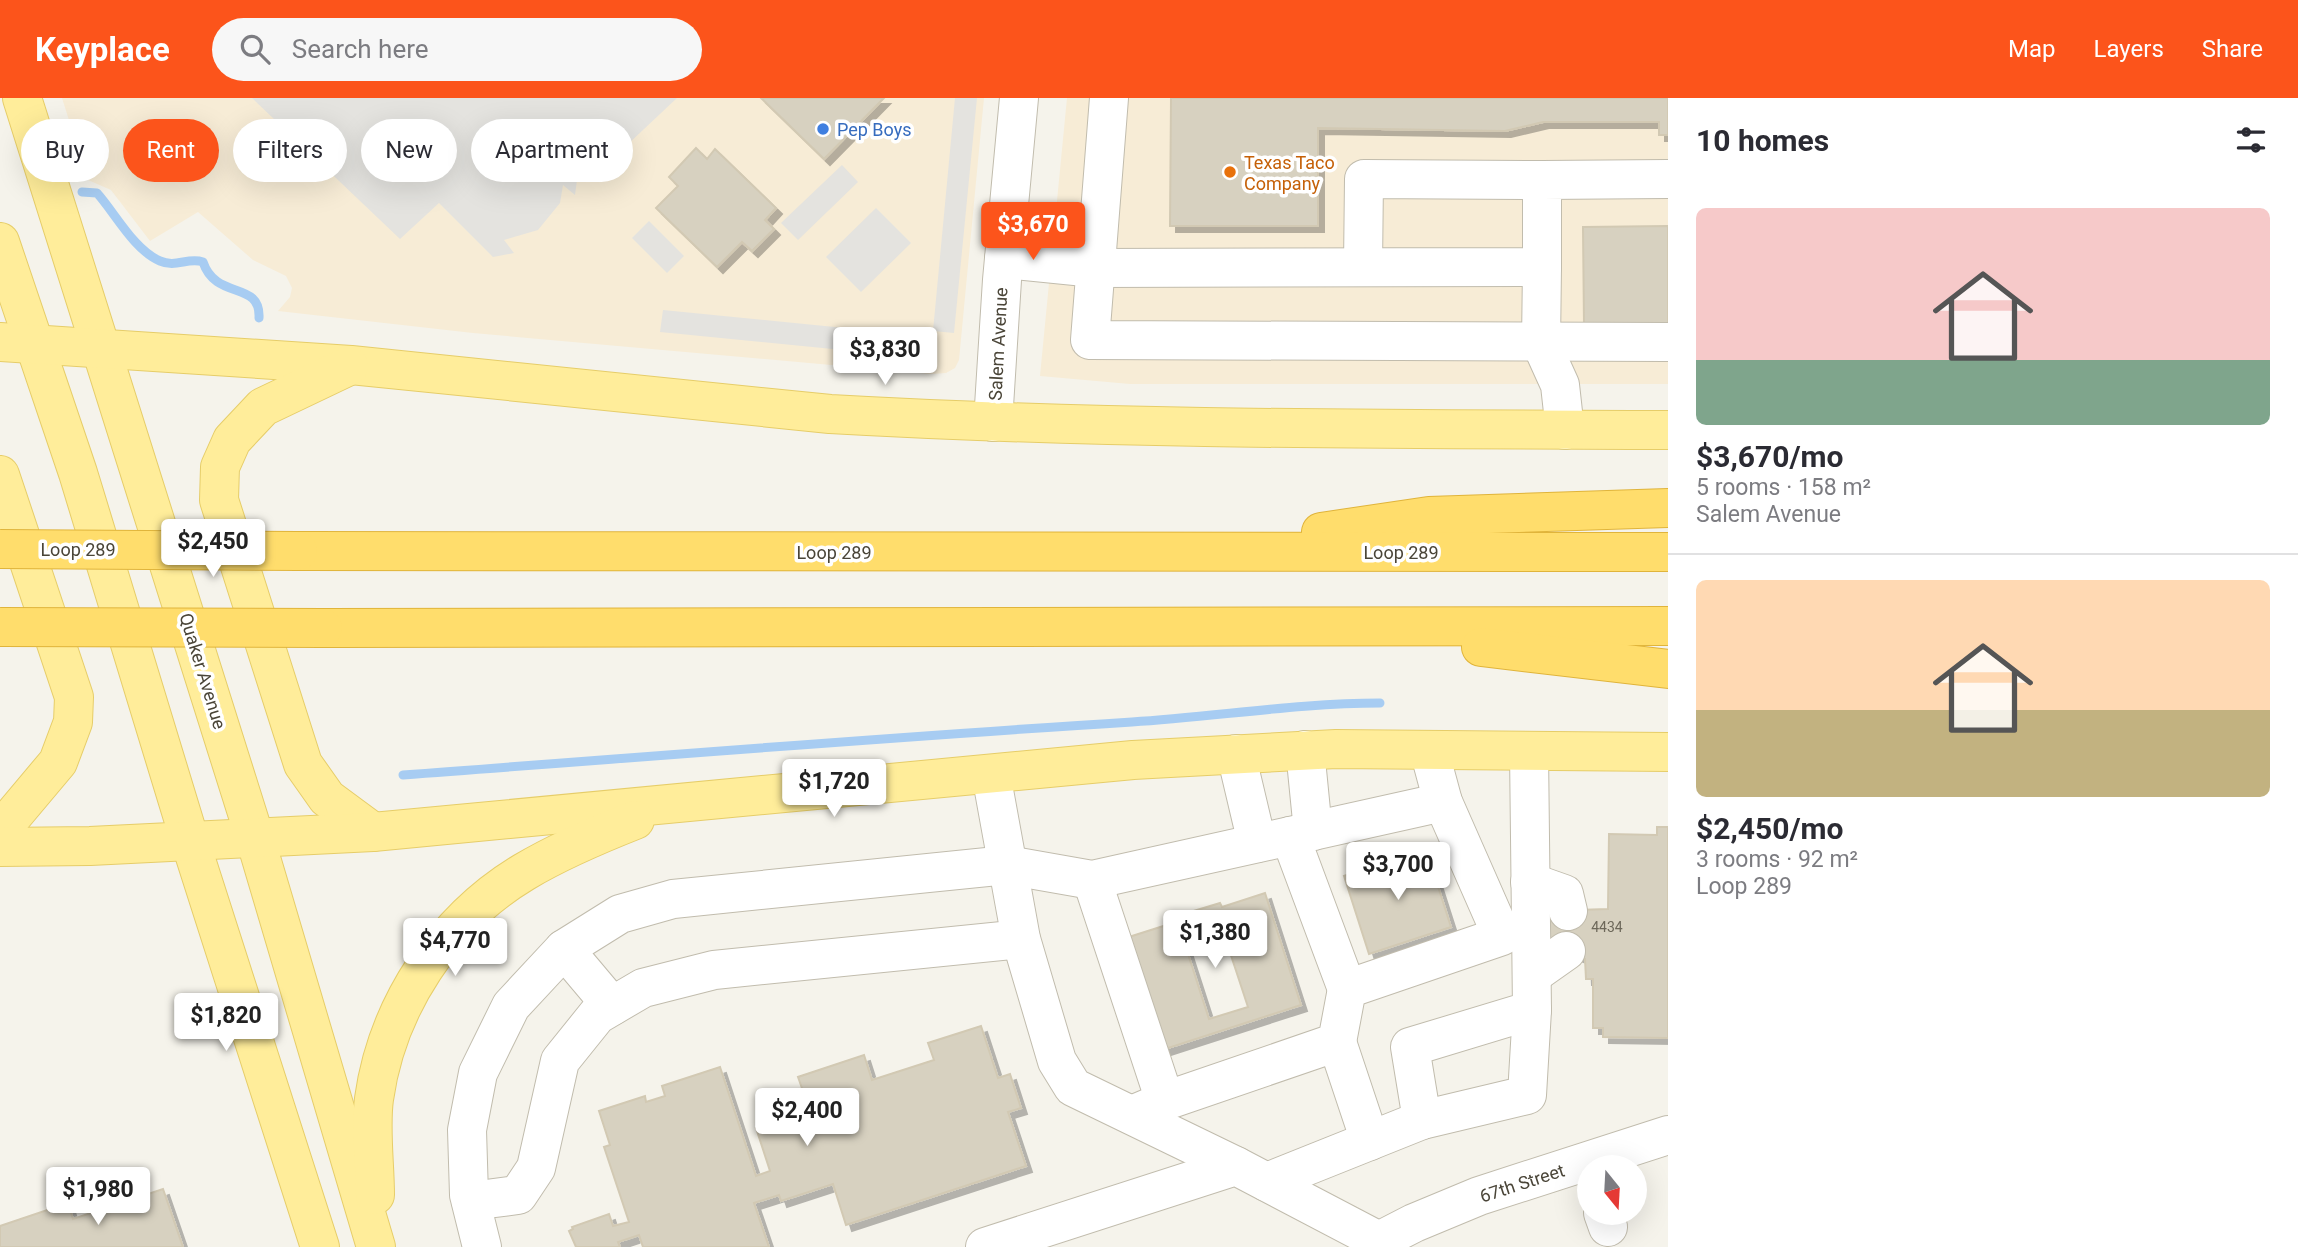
<!DOCTYPE html>
<meta charset="utf-8">
<style>
:root{--surface:#fff;--page:#f7f7f7;--text:#2b2b33;--muted:#7c7c81;--line:#e1e1e2;--accent:#fc541b}
body{margin:0;font-family:Roboto,sans-serif;background:var(--page);color:var(--text);height:100vh;display:flex;flex-direction:column;font-size:26px;white-space:nowrap}
*{box-sizing:border-box;margin:0}
p{font-size:23px;color:var(--muted)}
.icon{flex:none;width:38px;height:38px;fill:none;stroke:currentColor;stroke-width:2;stroke-linecap:round;stroke-linejoin:round}
.map{position:relative;flex:1;overflow:hidden}
.drawer{display:flex;flex-direction:column;background:var(--surface);width:630px}
.drawer>*{flex:none}
.top-card{position:absolute;left:21px;top:21px;width:665px;height:63px;display:flex;gap:14px}
.needle{width:46px;rotate:162deg}
.tools{position:absolute;left:1577px;top:1057px;display:grid;gap:14px}
.tools a{display:grid;place-items:center;width:70px;height:70px;border-radius:50%;background:var(--surface);box-shadow:0 7px 28px #0002;font-size:35px}
.price{position:absolute;translate:-50% -60px;padding:0 16px;border-radius:7px;background:#fff;color:#222;font-size:23px;line-height:46px;filter:drop-shadow(0 2px 4px #0008)}
.price::after{content:'';position:absolute;left:50%;top:42px;width:21px;height:16px;margin-left:-10px;background:inherit;clip-path:polygon(0 0,100% 0,50% 100%)}
.price.active{background:var(--accent);color:#fff}
ul{padding:0;list-style:none}
li{display:grid;align-content:center;gap:14px;height:371px;padding:0 28px}
li+li{border-top:2px solid var(--line)}
li span{display:grid;place-items:center;height:217px;border-radius:10px;color:#555}
li>.icon{margin-inline-start:auto}
span .icon{width:126px;height:126px;fill:#fffc;stroke-width:1}
li b{font-size:30px}
h2{display:flex;justify-content:space-between;align-items:center;height:84px;padding:0 28px;font-size:30px}
.tag{padding:0 24px;border-radius:32px;background:var(--surface);box-shadow:0 7px 28px #0002;font-size:24px;line-height:63px}
.tag.active{background:var(--accent);color:#fff}
header{display:flex;align-items:center;gap:42px;box-sizing:border-box;height:98px;padding:0 35px;background:var(--accent);color:#fff}
header strong{font-size:33px}
nav{display:flex;gap:38px;margin-inline-start:auto;font-size:24px}
.search{width:490px;height:63px;background:var(--page);display:flex;align-items:center;gap:18px;box-sizing:border-box;padding:0 24px;border-radius:38px;color:var(--muted);font-size:26px}
main{display:flex;flex:1;min-height:0}
.map>svg:first-child{display:block}
.commercial{fill:#f7ecd6}
.parking{fill:#e4e3df}
.lines{fill:none;stroke-linecap:round;stroke-linejoin:round}
.stream{stroke:#a7ccf2;stroke-width:9}
.building{fill:#d7d1c0;stroke:#d2c9b3;stroke-width:2;fill-rule:evenodd;filter:url(#shadow)}
.minor-casing{stroke:#c1bcad;stroke-width:40}
.major-casing{stroke:#e6cd69;stroke-width:40}
.highway-casing{stroke:#e0b43b;stroke-width:40}
.minor{stroke:#fff;stroke-width:38}
.major{stroke:#ffed9a;stroke-width:38}
.highway{stroke:#ffdd6c;stroke-width:38}
.highway-bridge-casing{stroke:#e0b43b;stroke-width:40;stroke-linecap:butt}
.highway-bridge{stroke:#ffdd6c;stroke-width:38}
.shop-dot{fill:#3f7fe0;stroke:#fff;stroke-width:2.5}
.food-dot{fill:#e8710a;stroke:#fff;stroke-width:2.5}
.labels{text-anchor:middle;dominant-baseline:central;stroke-width:7;stroke-linejoin:round;paint-order:stroke}
.number-label{font-size:14px;fill:#6d685a}
.shop-label{font-size:18px;fill:#366cbe;stroke:#fff;text-anchor:start}
.food-label{font-size:18px;fill:#c56008;stroke:#fff;text-anchor:start}
.street-label{font-size:18px;fill:#4a4538;stroke:#fff}
</style>
<header>
<strong>Keyplace</strong>
<div class="search"><svg class="icon" aria-label="search" viewBox="0 0 24 24"><circle cx="10" cy="10" r="6"/><path d="M15 15l6 6"/></svg>Search here</div>
<nav><a>Map</a><a>Layers</a><a>Share</a></nav>
</header>
<main>
<div class="map">
<svg width="1668" height="1149" viewBox="0 0 1668 1149">
<defs>
<filter id="shadow"><feDropShadow dx="6" dy="6" stdDeviation="0" flood-color="#0004"/></filter>
</defs>
<rect width="100%" height="100%" fill="#f5f3eb"/>
<g class="commercial">
<polygon points="62,0 984,0 959,262 955,270 946,275 931,276 473,235 278,213 290,199 292,190 286,178 253,162 198,114 150,143 111,92 88,82"/>
<polygon points="1067,0 1668,0 1668,286 1130,286 1040,278"/>
</g>
<g class="parking">
<polygon points="252,0 677,0 593,79 583,77 577,82 575,97 563,87 560,105 538,132 504,142 514,155 493,159 439,105 400,141"/>
<polygon points="955,0 977,0 954,235 933,233"/>
<polygon points="842,67 858,84 798,142 781,125"/>
<polygon points="876,110 911,145 861,194 826,159"/>
<polygon points="649,123 684,158 667,175 632,140"/>
<polygon points="663,212 925,238 923,260 660,234"/>
</g>
<g class="lines">
<g class="stream">
<path d="M82 94 97 95C115 115 134 152 160 163 176 170 188 159 203 164 216 203 261 182 259 220"/>
<path d="M403 677C646 659 889 639 1132 624 1215 619 1298 605 1380 605"/>
</g>
</g>
<g class="building">
<polygon points="761,0 884,0 824,61"/>
<polygon points="1171,0 1668,0 1668,37 1659,37 1659,24 1543,24 1505,33 1318,30 1318,128 1170,128"/>
<polygon points="696,50 707,61 715,51 776,110 765,122 774,131 752,153 742,144 717,169 656,110 678,88 669,79"/>
<polygon points="1668,128 1668,226 1584,227 1583,129"/>
<polygon points="1657,729 1668,729 1668,940 1603,939 1603,930 1593,930 1593,881 1586,881 1585,861 1546,845 1546,813 1608,811 1609,736 1657,737"/>
<polygon points="1426,751 1451,829 1369,856 1344,778"/>
<path d="M1265 795 1301 907 1165 951 1129 839 1176 824 1174 819 1220 805 1222 809ZM1217 815 1248 909 1209 921 1179 828Z"/>
<polygon points="981,928 998,980 1010,976 1021,1010 1008,1014 1026,1068 846,1127 833,1086 781,1103 779,1097 754,1105 769,1149 643,1149 639,1137 618,1144 620,1149 576,1149 569,1133 573,1131 572,1129 609,1116 613,1128 629,1124 604,1049 610,1047 599,1013 645,998 646,1004 665,998 662,988 720,969 756,1078 770,1073 756,1030 810,1013 798,979 864,957 872,982 934,962 928,945"/>
<polygon points="163,1091 183,1149 0,1149 0,1128 68,1105 73,1121"/>
</g>
<g class="lines">
<defs>
<g id="minor">
<polyline points="1109,0 1090,242 1668,244"/>
<polyline points="1004,161 1095,170 1542,169 1542,82 1668,81"/>
<polyline points="1363,169 1364,81 1542,82"/>
<polyline points="1542,169 1541,245 1560,287 1565,332"/>
<polyline points="993,324 1002,182 1019,0"/>
<polyline points="1305,652 1313,733"/>
<polyline points="1236,656 1257,745"/>
<polyline points="991,676 1021,841 1057,963 1073,989 1236,1068"/>
<polyline points="1290,738 1347,891"/>
<polyline points="1092,782 1165,1003"/>
<polyline points="1530,784 1564,796 1568,813"/>
<polyline points="564,851 612,908"/>
<polyline points="1532,877 1566,853"/>
<polyline points="1337,944 1370,1043"/>
<polyline points="1132,1017 1165,1003 1337,944 1347,891 1502,838 1443,704 1429,652"/>
<polyline points="1422,1022 1527,997 1532,912"/>
<polyline points="1267,1084 1422,1022 1410,949 1532,912 1529,653"/>
<polyline points="471,1103 518,1097 536,1070 560,963 597,917 643,890 714,872 1021,841"/>
<polyline points="1603,1115 1608,1129"/>
<polyline points="1379,1143 1414,1125 1479,1098 1668,1037"/>
<polyline points="482,1149 469,1097 467,1032 478,975 511,908 564,851 620,816 673,801 1007,767 1092,782 1443,704"/>
<polyline points="985,1149 1236,1068 1379,1143"/>
</g>
<g id="major">
<polyline points="22,0 255,740 376,1149"/>
<polyline points="0,144 78,375 190,743 320,1149"/>
<path d="M0 244 351 267 830 316C1109 332 1388 331 1668 332"/>
<polyline points="349,268 263,309 232,342 220,369 219,402 303,666 327,700 373,734"/>
<polyline points="0,377 74,599 73,624 58,664 0,733"/>
<polyline points="0,749 90,748 373,734 1133,662 1336,651 1668,654"/>
<path d="M375 1097C375 1068 370 1030 374 1001 387 908 444 822 524 774 559 753 597 737 635 722"/>
</g>
<g id="highway">
<polyline points="1321,434 1429,418 1668,410"/>
<polyline points="298,453 1668,454"/>
<polyline points="323,530 1668,528"/>
<polyline points="1481,549 1668,571"/>
</g>
</defs>
<use href="#minor" class="minor-casing"/>
<use href="#major" class="major-casing"/>
<use href="#highway" class="highway-casing"/>
<use href="#minor" class="minor"/>
<use href="#major" class="major"/>
<use href="#highway" class="highway"/>
<defs>
<g id="highway-bridge">
<polyline points="0,451 298,453"/>
<polyline points="0,529 323,530"/>
</g>
</defs>
<use href="#highway-bridge" class="highway-bridge-casing"/>
<use href="#highway-bridge" class="highway-bridge"/>
</g>
<circle class="shop-dot" cx="823" cy="31" r="7"/>
<circle class="food-dot" cx="1230" cy="74" r="7"/>
<g class="labels">
<g class="number-label">
<text x="1607" y="829">4434</text>
</g>
<g class="shop-label">
<text x="837" y="31">Pep Boys</text>
</g>
<g class="food-label">
<text x="1244" y="64">Texas Taco<tspan x="1244" dy="21">Company</tspan></text>
</g>
<g class="street-label">
<text transform="translate(998 246) rotate(-87)">Salem Avenue</text>
<text x="78" y="451">Loop 289</text>
<text x="834" y="454">Loop 289</text>
<text x="1401" y="454">Loop 289</text>
<text transform="translate(203 573) rotate(73)">Quaker Avenue</text>
<text transform="translate(1522 1085) rotate(-18)">67th Street</text>
</g>
</g>
</svg>
<div class="tools">
<a><svg class="needle" viewBox="-14 -14 28 28"><path d="M0-13l5 13h-10z" fill="#e53935"/><path d="M0 13l5-13h-10z" fill="#7c7c81"/></svg></a>
</div>
<b class="price active" style="left:1033px;top:164px">$3,670</b>
<b class="price" style="left:885px;top:289px">$3,830</b>
<b class="price" style="left:213px;top:481px">$2,450</b>
<b class="price" style="left:834px;top:721px">$1,720</b>
<b class="price" style="left:1398px;top:804px">$3,700</b>
<b class="price" style="left:1215px;top:872px">$1,380</b>
<b class="price" style="left:455px;top:880px">$4,770</b>
<b class="price" style="left:226px;top:955px">$1,820</b>
<b class="price" style="left:807px;top:1050px">$2,400</b>
<b class="price" style="left:98px;top:1129px">$1,980</b>
<div class="top-card">
<a class="tag">Buy</a>
<a class="tag active">Rent</a>
<a class="tag">Filters</a>
<a class="tag">New</a>
<a class="tag">Apartment</a>
</div>
</div>
<section class="drawer">
<h2>10 homes<svg class="icon" aria-label="filters" viewBox="0 0 24 24"><path d="M4 7h16M4 17h16"/><circle cx="9" cy="7" r="2"/><circle cx="15" cy="17" r="2"/></svg></h2>
<ul>
<li><span style="background:linear-gradient(#f6c9c9 70%,#7fa58c 0)"><svg class="icon" aria-label="home" viewBox="0 0 24 24"><path d="M3 11l9-7 9 7M6 9v11h12V9"/></svg></span><div><b>$3,670/mo</b><p>5 rooms · 158 m²</p><p>Salem Avenue</p></div></li>
<li><span style="background:linear-gradient(#ffd9b3 60%,#c2b280 0)"><svg class="icon" aria-label="home" viewBox="0 0 24 24"><path d="M3 11l9-7 9 7M6 9v11h12V9"/></svg></span><div><b>$2,450/mo</b><p>3 rooms · 92 m²</p><p>Loop 289</p></div></li>
</ul>
</section>
</main>
